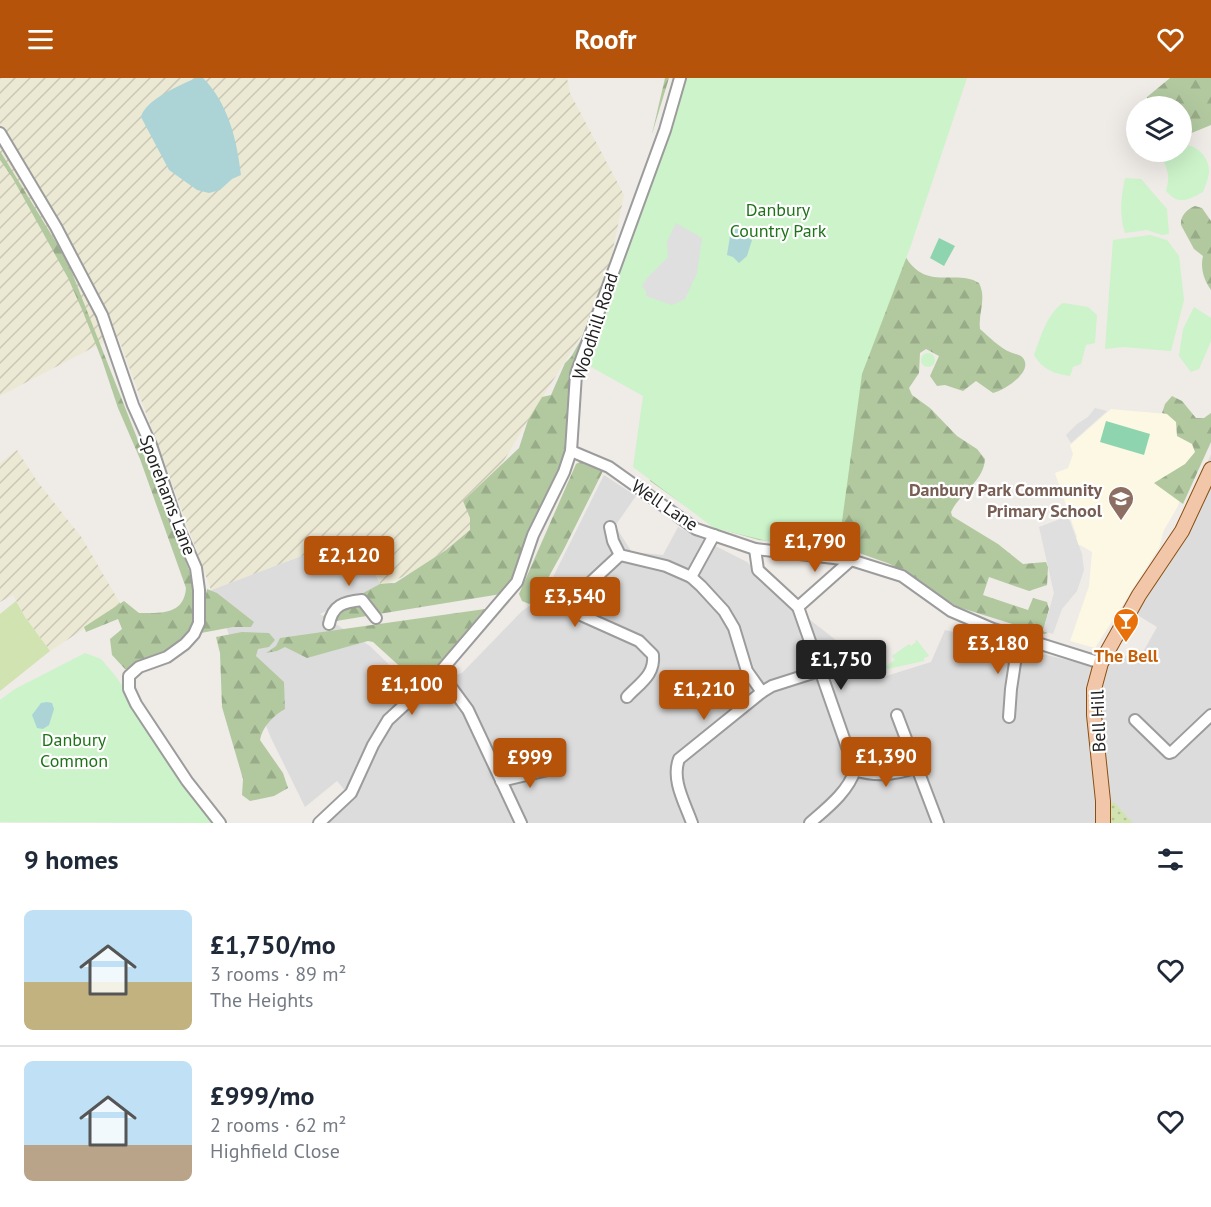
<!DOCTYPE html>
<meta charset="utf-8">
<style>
:root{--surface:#fff;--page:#f6f6f7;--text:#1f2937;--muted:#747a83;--line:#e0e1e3;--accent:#b45309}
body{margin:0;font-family:"PT Sans",sans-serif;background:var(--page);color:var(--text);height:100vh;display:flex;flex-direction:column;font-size:22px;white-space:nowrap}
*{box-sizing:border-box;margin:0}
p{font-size:20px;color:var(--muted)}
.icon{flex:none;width:33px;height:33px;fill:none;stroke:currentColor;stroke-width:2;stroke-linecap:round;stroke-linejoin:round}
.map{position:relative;height:745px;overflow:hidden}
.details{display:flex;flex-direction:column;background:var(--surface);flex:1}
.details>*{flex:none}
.fabs{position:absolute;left:1126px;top:18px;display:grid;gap:12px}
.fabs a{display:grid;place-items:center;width:66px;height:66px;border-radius:50%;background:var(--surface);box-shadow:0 6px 24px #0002;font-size:30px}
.price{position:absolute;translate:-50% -51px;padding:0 14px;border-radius:6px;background:var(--accent);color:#fff;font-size:20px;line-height:39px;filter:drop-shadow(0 2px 3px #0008)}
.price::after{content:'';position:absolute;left:50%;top:36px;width:18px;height:14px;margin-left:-9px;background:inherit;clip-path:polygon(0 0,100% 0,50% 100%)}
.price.selected{background:#222;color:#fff}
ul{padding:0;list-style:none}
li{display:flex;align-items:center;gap:18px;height:150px;padding:0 24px}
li+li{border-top:2px solid var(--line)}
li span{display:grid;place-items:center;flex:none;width:168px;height:120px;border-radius:9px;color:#555}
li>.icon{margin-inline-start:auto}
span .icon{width:72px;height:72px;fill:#fffc;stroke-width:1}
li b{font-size:26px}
h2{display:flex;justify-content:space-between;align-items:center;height:72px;padding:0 24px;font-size:26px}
header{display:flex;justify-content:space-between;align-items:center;height:78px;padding:0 24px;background:var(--accent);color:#fff;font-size:27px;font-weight:700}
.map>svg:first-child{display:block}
.residential{fill:#dddcdc}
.education{fill:#fcf8e3}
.farmland{fill:url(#farmland-furrows)}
.grass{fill:url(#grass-dots)}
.forest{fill:url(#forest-firs)}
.park{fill:#ccf3c9}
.garden{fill:#d2e3b2}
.pitch{fill:#8ed5af}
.parking{fill:#dfdfdf}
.water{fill:#acd4d7}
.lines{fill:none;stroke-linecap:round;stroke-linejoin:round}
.minor-casing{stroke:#9c9c9c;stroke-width:14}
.major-casing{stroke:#894f11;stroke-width:16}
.minor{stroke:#fff;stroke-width:10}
.major{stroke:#f2c7a9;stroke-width:14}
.labels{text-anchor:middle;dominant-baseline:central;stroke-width:4.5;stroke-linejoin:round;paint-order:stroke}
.park-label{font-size:18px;fill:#1e7218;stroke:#fff}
.street-label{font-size:18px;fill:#1f1f1f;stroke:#fff}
.education-label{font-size:18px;font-weight:bold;fill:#785e54;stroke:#fff;text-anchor:end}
.food-label{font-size:18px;font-weight:bold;fill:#c56008;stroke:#fff}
</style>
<header><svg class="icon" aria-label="menu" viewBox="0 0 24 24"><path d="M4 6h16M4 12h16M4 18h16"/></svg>Roofr<svg class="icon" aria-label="heart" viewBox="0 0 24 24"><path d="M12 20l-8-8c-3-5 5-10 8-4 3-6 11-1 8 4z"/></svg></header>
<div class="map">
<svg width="1211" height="745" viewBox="0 0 1211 745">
<defs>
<pattern id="farmland-furrows" width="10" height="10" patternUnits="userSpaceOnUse" patternTransform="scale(1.5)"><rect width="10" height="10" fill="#ebe9d4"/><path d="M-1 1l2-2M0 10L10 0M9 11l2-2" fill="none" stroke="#c9c7b6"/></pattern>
<pattern id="grass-dots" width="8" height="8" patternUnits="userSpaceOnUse" patternTransform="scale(1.5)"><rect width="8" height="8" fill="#d2e3b2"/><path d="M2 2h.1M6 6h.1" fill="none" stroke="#b4c299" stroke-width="1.8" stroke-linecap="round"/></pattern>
<pattern id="forest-firs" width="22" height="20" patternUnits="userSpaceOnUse" patternTransform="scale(1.5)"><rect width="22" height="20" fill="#b2c9a0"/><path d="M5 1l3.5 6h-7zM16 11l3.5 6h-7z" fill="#99ac89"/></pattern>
</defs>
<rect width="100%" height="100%" fill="#efebe7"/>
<polygon class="residential" points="1211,376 1211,745 324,745 353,722 337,703 305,729 271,660 211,512 357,457 381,508 320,536 370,568 414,611 462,595 522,533 543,519 604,397 636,418 615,448 632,474 663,477 678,449 747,484 791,527 883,599 931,584 945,552 1104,591 1111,572 1138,583 1157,549 1126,530 1179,451"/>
<polygon class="education" points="1111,331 1167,336 1176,344 1205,359 1177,430 1164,452 1159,470 1095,570 1070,563 1089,508 1092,474 1080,467 1070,470 1067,463 1077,459 1055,395 1068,390 1073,376 1070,367"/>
<g class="farmland">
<polygon points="0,0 567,0 570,15 624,117 602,225 528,342 470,440 470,452 446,472 407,497 381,508 357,457 211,512 118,259 92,270 0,318"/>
<polygon points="17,372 37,403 82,460 121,527 50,573 25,539 13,517 0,524 0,385"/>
</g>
<polygon class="grass" points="1114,724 1133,745 1110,745 1111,725"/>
<g class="forest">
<polygon points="665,0 669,0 652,56"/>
<polygon points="1170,0 1211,0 1211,47 1182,59 1182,28 1147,28 1147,19"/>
<path d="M0 73 67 182 191 497 196 537 191 554 175 569 137 592 125 591 112 577 110 561 122 551 118 541 86 554 84 549 124 523 139 535C161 535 184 537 186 510L140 381 118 330 102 282 83 234 68 200 12 99 0 82Z"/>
<path d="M1195 128 1202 130 1211 143V212C1204 202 1200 190 1203 178L1194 171 1181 147C1180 138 1187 131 1195 128Z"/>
<path d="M904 176C925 215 956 190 979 205 987 221 978 234 980 251 988 258 1000 270 1010 274 1014 276 1020 276 1023 280 1034 294 1003 313 993 315L976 303 963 313 945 307 937 308 930 298 939 278 926 271 920 275 919 295 909 310 912 317 930 330 957 358 977 371 985 381C984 403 960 415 951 434L952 438 998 466 1023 486 1046 484 1048 489 1047 507 1029 513 989 499 983 517 1028 532 1033 520 1047 524 1049 531 1043 553 1048 555 1044 556 958 529 890 486 845 470 759 462 717 450 650 403 682 303Z"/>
<polygon points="602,225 569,303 571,319 567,367 561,391 509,507 501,516 324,545 323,539 326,535 380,506 395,505 446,472 470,452 470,440 463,423 519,370 528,342 542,319 551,317 565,285 571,279"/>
<polygon points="1172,318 1182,323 1196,340 1204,340 1211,335 1211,364 1183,426 1154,405 1185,386 1195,374 1192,366 1177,358 1176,344 1167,336 1162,335 1165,326"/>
<polygon points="583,382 603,391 604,394 603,393 563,473 536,522 529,526 522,523 519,516 576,386"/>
<polygon points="207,511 217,515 254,544 251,549 233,549 201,555 199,551"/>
<polygon points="485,531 436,589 418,605 373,564 368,563 307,580 285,569 277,573 266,575 276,568 280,560"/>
<path d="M242 554 269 555 275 562 269 569 258 571 256 578 284 604 285 631C274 637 262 649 260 662L283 695 288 710 274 718 250 723 242 717 243 701 222 629 220 575 216 559Z"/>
</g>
<g class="park">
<polygon points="685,0 967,0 910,170 862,296 838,473 775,465 714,450 633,389 643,318 584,285"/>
<path d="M1182 67C1197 66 1210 80 1209 95 1208 102 1205 108 1203 114 1188 122 1179 128 1166 113 1171 97 1167 88 1158 74H1182Z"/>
<path d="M1125 100 1141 101 1167 131 1169 156 1162 157 1147 152 1125 155C1119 136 1121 119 1125 100Z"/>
<polygon points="1150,157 1167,162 1179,178 1184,222 1171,273 1123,269 1105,271 1113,162"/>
<path d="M1063 225 1088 229 1097 237 1095 265 1086 267 1081 286 1073 289 1070 298C1054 296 1042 291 1034 277 1041 259 1046 237 1063 225Z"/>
<polygon points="1194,229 1211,240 1211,263 1199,291 1191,294 1179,278 1183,251"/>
<circle cx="928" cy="282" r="7"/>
<polygon points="916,561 929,578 924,580 924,583 887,591 885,589 895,582 892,578 909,566 911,568 916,564"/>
<polygon points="85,575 101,581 117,600 205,735 214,745 0,744 0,622 15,611"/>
</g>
<polygon class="garden" points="16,523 25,539 50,573 0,613 0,536"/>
<g class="pitch">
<polygon points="939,160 955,168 944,188 930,180"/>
<polygon points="1106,343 1150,356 1144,377 1100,364"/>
</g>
<g class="parking">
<polygon points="676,145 702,160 697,195 685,221 672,227 646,218 646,213 642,208 647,200 668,179 667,164"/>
<polygon points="1095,330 1107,333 1071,365 1066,357 1077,346 1088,339"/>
<polygon points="1068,438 1082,476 1084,492 1077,513 1062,531 1053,556 1043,553 1054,515 1039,449"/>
</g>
<g class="water">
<path d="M196 0H203C228 25 237 62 241 97L232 101 220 112 209 115 197 112 169 92 141 39C145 22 180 7 196 0Z"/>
<polygon points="735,150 743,151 746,159 752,162 747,178 739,185 733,179 727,177 730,158"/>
<polygon points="47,624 52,625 54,631 49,647 43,651 37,650 32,637 41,625"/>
</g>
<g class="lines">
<defs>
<g id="minor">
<polyline points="0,55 56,149 102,237 133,327 151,367 179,451 196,490 199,512 199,545 194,556 185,566 167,579 139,589 129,598 129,611 136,626 187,703 220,745"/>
<polyline points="571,373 609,389 696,451 755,471 851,482 902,498 951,533 993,551 1101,585"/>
<polyline points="610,449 613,463 620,477 666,488 691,499 701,508 724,533 734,550 747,593 762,614"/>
<path d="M755 471 758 492 798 529 855 692C848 714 827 730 810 745"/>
<path d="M620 477 577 517V528L581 537 639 563 653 577C655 597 640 605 627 619"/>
<polyline points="691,499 714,457"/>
<polyline points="798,529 851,482"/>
<path d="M329 546C333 527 343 524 362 522L376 540"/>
<polyline points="440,594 468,632 521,745"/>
<polyline points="897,637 938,745"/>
<polyline points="1009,639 1011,611 1019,558"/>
<polyline points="1135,642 1169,675 1172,674 1211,637"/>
<path d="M855 692C876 699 896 697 917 689"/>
<polyline points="501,703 552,691"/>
<polyline points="319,745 351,715 373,667 388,642 440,594 517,504 533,457 564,394 571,373 576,296 665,52 680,0"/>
<path d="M692 745C685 725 671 702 679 681L762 614 772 608 819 593"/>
</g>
<polyline id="major" points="1103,745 1103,723 1094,637 1094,611 1101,585 1139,517 1182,453 1211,391"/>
</defs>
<use href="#minor" class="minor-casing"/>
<use href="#major" class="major-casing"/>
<use href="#minor" class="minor"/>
<use href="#major" class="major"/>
</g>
<defs>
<symbol id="school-pin" viewBox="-11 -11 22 30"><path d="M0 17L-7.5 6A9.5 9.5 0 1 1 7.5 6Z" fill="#8d6e63" stroke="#fff"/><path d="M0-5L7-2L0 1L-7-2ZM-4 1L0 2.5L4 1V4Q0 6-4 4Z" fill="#fff"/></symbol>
<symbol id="bar-pin" viewBox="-11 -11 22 30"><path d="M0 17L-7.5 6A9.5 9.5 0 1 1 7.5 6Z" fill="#e8710a" stroke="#fff"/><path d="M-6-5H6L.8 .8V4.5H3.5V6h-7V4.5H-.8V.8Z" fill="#fff"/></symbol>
</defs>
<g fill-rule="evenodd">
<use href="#school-pin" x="1106" y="406" width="30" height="40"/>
<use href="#bar-pin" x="1111" y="528" width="30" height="40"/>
</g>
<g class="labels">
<g class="park-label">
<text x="778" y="131">Danbury<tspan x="778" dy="21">Country Park</tspan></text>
<text x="74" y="661">Danbury<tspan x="74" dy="21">Common</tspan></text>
</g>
<g class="street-label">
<text transform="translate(595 248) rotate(-72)">Woodhill Road</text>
<text transform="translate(168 417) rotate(69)">Sporehams Lane</text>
<text transform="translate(665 427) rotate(34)">Well Lane</text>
<text transform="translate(1098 643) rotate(-92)">Bell Hill</text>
</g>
<g class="education-label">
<text x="1102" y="411">Danbury Park Community<tspan x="1102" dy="21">Primary School</tspan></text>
</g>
<g class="food-label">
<text x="1126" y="577">The Bell</text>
</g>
</g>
</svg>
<div class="fabs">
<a><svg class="icon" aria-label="layers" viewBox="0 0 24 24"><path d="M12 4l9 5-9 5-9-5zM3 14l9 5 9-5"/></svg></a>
</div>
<b class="price" style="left:815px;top:495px">£1,790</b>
<b class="price" style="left:349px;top:509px">£2,120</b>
<b class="price" style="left:575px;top:550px">£3,540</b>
<b class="price" style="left:998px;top:597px">£3,180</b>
<b class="price selected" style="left:841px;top:613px">£1,750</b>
<b class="price" style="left:412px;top:638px">£1,100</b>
<b class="price" style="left:704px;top:643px">£1,210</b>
<b class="price" style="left:886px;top:710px">£1,390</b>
<b class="price" style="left:530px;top:711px">£999</b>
</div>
<section class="details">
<h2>9 homes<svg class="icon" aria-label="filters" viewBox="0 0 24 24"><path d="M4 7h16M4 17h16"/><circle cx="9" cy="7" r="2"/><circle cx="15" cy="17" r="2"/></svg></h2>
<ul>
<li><span style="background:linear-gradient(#bfe0f5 60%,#c2b280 0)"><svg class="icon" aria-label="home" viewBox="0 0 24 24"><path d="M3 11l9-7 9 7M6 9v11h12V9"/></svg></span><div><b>£1,750/mo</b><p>3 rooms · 89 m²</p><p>The Heights</p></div><svg class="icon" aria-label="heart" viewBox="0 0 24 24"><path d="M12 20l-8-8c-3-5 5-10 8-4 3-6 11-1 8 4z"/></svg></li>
<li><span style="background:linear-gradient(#bfe0f5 70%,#b9a48a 0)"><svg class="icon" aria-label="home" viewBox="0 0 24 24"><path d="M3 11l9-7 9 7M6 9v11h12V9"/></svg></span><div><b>£999/mo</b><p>2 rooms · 62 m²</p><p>Highfield Close</p></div><svg class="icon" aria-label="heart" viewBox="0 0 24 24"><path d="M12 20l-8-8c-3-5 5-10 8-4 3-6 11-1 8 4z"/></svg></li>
</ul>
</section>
